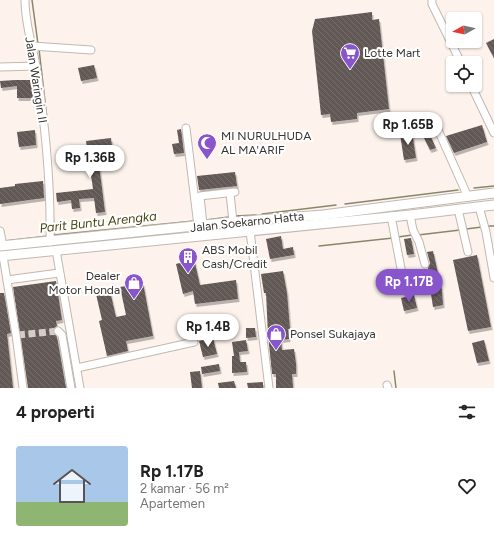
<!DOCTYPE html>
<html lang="id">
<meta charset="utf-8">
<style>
:root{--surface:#fff;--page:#f2f2f2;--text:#222;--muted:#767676;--accent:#8955cd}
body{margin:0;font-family:Figtree,sans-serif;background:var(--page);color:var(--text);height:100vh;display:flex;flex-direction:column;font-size:15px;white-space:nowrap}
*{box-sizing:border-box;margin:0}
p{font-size:13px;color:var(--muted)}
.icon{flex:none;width:22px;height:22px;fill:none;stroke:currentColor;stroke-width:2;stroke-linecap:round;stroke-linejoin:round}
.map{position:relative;height:388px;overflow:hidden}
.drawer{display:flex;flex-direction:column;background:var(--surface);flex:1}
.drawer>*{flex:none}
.needle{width:26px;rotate:262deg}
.fabs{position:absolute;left:446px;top:12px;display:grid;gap:8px}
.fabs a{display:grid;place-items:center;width:36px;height:36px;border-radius:4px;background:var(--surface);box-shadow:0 1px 3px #0004;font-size:20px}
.price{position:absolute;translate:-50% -34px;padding:0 9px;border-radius:14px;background:#fff;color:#222;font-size:13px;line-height:26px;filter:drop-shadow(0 1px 2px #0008)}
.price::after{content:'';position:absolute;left:50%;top:24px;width:12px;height:9px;margin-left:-6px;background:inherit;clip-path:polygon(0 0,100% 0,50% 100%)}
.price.active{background:var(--accent);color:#fff}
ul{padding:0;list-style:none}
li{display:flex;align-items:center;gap:12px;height:100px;padding:0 16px}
li span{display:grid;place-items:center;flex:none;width:112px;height:80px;border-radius:4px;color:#555}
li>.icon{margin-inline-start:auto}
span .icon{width:48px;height:48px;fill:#fffc;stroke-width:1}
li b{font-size:17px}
h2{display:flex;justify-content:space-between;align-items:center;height:48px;padding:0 16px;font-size:17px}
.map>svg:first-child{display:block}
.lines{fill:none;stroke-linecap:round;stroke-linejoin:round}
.stream{stroke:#88876a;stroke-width:1.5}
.building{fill:url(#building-back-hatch);filter:url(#shadow)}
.minor-tunnel{stroke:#d5cdc7;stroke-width:7;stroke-dasharray:7 3.5;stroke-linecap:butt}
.minor-casing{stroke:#c1b8b1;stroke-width:9}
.major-casing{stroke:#c1b8b1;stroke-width:11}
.minor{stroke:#fff;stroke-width:7}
.major{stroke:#fff;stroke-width:9}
.labels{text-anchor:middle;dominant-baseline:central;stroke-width:4;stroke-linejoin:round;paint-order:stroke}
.poi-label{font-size:12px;fill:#373431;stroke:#fff;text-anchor:start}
.street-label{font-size:12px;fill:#373431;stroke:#fff}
.water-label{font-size:13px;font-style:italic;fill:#474615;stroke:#fff}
</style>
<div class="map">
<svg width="494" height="388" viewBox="0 0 494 388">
<defs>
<pattern id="building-back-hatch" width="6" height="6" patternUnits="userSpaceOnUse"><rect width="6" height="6" fill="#625855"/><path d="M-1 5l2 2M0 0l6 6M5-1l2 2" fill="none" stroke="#756d6b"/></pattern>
<filter id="shadow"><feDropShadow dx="1.5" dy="3" stdDeviation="0" flood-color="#0004"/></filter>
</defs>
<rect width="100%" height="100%" fill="#fdf3ec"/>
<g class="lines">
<g class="stream">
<polyline points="32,0 38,44"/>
<polyline points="39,49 47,119"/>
<polyline points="52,185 54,235"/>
<polyline points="474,188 494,186"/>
<polyline points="345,204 458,190"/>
<polyline points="262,214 336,205"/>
<polyline points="235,216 256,215"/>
<polyline points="206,220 229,217"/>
<polyline points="488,226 494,226"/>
<polyline points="466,229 482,227"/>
<polyline points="54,235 194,221"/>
<polyline points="418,235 460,230"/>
<polyline points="398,237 412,235"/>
<polyline points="5,241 48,236"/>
<polyline points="319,246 393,238"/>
<polyline points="394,371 396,388"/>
</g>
</g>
<g class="building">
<polygon points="372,12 372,20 379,19 389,109 357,113 357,119 331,122 330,114 321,115 312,31 315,19"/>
<polygon points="494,39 494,58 486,43"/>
<polygon points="94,65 97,78 81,81 78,68"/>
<polygon points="15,80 33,80 36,98 17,98 17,86 1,88 0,81"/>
<polygon points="482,125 487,142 454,153 446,136"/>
<polygon points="181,129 184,153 174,154 172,144 179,143 177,130"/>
<polygon points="35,130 36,145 19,147 17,132"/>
<polygon points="412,132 416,158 404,160 400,134"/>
<polygon points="430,135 436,148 430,150 424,138"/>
<polygon points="111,138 112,147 97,149 105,212 96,213 94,198 79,199 80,208 72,209 71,200 57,202 56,193 93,189 86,141"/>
<polygon points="235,172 237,186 199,190 197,176"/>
<polygon points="43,181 44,198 0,204 0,188 15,186 15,184"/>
<polygon points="281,236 283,249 293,247 294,255 270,259 266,239"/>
<polygon points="411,238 414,254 407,255 404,239"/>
<polygon points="433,251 442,291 443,305 433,307 431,294 433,293 428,268 430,263 427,252"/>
<polygon points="477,255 491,327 468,331 453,260"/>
<polygon points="194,259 200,285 236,280 238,299 195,304 193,291 183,294 176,264"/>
<polygon points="283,271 287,293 290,329 288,329 289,339 281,340 282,350 294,349 296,364 296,374 292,374 293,388 276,388 276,374 272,374 268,335 266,293 264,293 261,274"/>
<polygon points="56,281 62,320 56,321 57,326 54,328 53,332 57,337 66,388 28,388 13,287"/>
<polygon points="143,283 153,336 126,341 128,351 107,356 99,321 102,320 96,294 110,291 116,317 126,315 120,287"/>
<polygon points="0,293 4,293 11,333 7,334 13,388 0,388"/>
<polygon points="414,295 417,308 404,311 401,298"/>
<polygon points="246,328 255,328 256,337 246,338"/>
<polygon points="213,338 217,354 203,357 199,341"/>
<polygon points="246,340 248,351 239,352 240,362 246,362 247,372 232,373 232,356 234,356 232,342"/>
<polygon points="484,340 489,361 477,363 472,343"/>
<polygon points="219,364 220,371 202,374 201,367"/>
<polygon points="200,371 202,388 192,388 190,372"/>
<polygon points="234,381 236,388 219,388 218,383"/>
<polygon points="263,382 263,388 248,388 247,383"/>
</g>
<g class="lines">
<polyline class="minor-tunnel" points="18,335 58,331"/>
<defs>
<g id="minor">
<path d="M25 0C25 23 32 44 36 66 45 122 51 185 50 242"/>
<polyline points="432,0 432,4 461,63"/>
<polyline points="32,46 91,50"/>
<polyline points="0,67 36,66"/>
<polyline points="471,85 494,133"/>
<polyline points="435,123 468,197"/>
<polyline points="186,128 198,226"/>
<polyline points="230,193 233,222"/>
<polyline points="479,207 486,232 494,278"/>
<polyline points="458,209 468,252"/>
<polyline points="410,215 413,230 419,242 425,264"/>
<polyline points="391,216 403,279"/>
<polyline points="203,225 200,196 235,192"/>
<polyline points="0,231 3,246"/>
<polyline points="250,231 269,388"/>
<polyline points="56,250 80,388"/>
<polyline points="3,256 16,335 23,388"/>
<polyline points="7,280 59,273"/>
<polyline points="58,331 62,335 71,388"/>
<polyline points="77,368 194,342"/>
<polyline points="387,385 388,388"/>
</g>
<g id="major">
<polyline points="0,246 233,222 323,215 494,193"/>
<polyline points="0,256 410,215 494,205"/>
</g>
</defs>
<use href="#minor" class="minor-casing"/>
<use href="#major" class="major-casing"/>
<use href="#minor" class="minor"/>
<use href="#major" class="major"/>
</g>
<defs>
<symbol id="supermarket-pin" viewBox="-11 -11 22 30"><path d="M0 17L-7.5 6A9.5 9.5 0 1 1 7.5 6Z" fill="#8955cd" stroke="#fff"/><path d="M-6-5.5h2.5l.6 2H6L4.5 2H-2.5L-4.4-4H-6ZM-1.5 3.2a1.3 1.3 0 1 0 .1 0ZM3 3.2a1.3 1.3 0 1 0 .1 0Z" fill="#fff"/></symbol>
<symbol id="mosque-pin" viewBox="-11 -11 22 30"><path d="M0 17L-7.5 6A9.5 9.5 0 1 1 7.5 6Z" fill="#8955cd" stroke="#fff"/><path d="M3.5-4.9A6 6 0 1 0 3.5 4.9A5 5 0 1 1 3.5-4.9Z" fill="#fff"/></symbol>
<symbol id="building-pin" viewBox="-11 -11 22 30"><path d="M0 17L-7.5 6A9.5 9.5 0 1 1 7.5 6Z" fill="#8955cd" stroke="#fff"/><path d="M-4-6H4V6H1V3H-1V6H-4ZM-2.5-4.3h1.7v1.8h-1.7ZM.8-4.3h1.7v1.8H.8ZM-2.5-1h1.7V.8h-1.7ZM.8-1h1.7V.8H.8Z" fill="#fff"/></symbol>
<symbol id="shop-pin" viewBox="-11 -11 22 30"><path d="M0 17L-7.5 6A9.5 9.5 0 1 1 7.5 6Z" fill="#8955cd" stroke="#fff"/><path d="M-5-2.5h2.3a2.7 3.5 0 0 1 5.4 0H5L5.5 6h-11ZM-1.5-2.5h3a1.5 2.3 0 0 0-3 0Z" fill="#fff"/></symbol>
</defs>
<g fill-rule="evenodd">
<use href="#supermarket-pin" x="339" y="42" width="22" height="30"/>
<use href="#mosque-pin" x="196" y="132" width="22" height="30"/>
<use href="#building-pin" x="177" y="246" width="22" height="30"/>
<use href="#shop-pin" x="123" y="272" width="22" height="30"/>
<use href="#shop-pin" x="265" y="323" width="22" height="30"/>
</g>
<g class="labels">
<g class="poi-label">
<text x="364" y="53">Lotte Mart</text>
<text x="221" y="136">MI NURULHUDA<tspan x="221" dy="14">AL MA'ARIF</tspan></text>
<text x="202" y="250">ABS Mobil<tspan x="202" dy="14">Cash/Credit</tspan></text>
<text x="120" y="276" text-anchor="end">Dealer<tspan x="120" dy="14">Motor Honda</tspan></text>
<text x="290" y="334">Ponsel Sukajaya</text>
</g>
<g class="street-label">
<text transform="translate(36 80) rotate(81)">Jalan Waringin II</text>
<text transform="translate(247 222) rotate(-6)">Jalan Soekarno Hatta</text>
</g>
<g class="water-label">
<text transform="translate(98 222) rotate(-6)">Parit Buntu Arengka</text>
</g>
</g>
</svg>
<div class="fabs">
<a><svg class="needle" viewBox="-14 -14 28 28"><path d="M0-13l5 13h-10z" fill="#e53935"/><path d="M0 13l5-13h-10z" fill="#767676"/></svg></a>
<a><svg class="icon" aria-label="locate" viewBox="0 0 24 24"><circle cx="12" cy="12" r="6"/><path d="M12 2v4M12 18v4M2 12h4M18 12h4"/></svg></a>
</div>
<b class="price" style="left:408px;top:146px">Rp 1.65B</b>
<b class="price" style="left:90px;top:179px">Rp 1.36B</b>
<b class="price active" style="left:409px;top:303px">Rp 1.17B</b>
<b class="price" style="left:208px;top:348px">Rp 1.4B</b>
</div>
<section class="drawer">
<h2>4 properti<svg class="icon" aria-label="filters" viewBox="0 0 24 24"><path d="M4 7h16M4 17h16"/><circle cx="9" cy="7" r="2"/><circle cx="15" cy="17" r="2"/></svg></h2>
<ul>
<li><span style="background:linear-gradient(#a9c7e8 70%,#8fb573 0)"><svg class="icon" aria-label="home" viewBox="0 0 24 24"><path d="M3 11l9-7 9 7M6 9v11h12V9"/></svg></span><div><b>Rp 1.17B</b><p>2 kamar · 56 m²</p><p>Apartemen</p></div><svg class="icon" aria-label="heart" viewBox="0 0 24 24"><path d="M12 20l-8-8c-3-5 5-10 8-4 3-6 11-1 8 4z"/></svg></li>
</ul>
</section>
